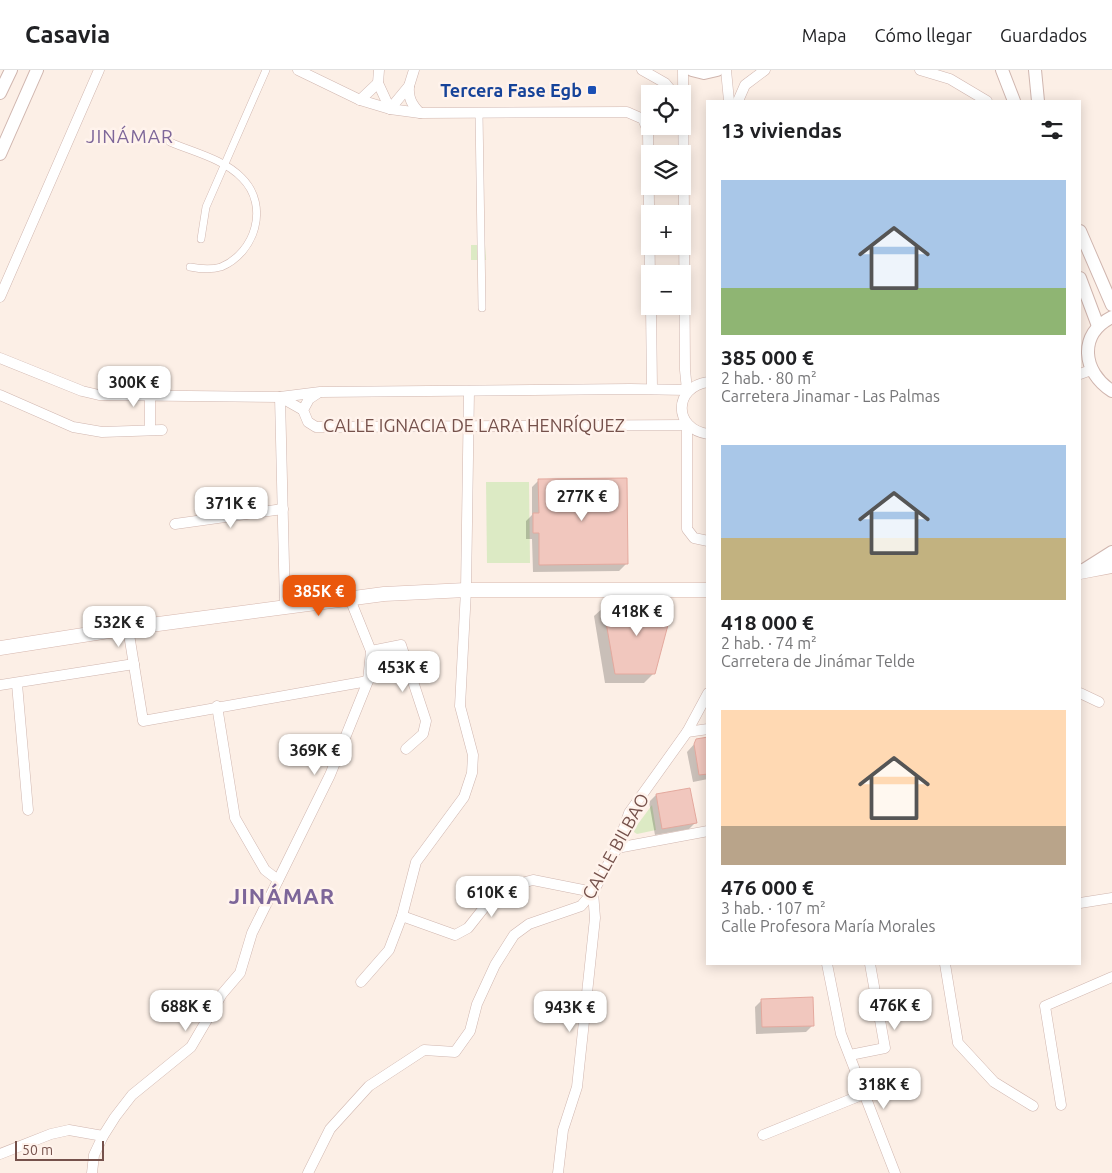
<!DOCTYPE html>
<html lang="es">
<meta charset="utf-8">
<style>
:root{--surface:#fff;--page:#f6f6f6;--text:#202124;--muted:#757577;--line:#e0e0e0;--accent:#ea580c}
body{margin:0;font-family:Ubuntu,sans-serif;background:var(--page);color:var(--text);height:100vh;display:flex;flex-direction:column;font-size:19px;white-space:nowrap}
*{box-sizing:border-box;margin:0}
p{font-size:16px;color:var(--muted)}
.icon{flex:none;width:28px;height:28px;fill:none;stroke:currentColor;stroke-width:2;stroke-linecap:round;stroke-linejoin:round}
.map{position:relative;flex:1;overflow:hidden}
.sheet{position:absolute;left:706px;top:30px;width:375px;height:865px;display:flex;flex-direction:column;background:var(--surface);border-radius:0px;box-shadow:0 2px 12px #0003}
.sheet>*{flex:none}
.tools{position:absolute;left:641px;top:15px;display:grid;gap:10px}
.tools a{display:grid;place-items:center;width:50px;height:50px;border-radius:0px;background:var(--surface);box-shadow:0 2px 12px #0003;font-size:25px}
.scale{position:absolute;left:15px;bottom:12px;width:89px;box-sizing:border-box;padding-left:5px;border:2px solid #75514b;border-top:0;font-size:14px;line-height:18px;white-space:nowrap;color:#75514b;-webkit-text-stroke:4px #fff3ec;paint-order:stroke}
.price{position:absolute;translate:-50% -42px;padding:0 11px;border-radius:10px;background:#fff;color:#222;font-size:16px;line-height:32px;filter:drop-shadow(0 1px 2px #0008)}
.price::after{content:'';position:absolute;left:50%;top:30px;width:15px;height:11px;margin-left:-8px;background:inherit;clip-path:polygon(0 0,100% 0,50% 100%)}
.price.selected{background:var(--accent);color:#fff}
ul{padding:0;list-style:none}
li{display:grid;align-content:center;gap:10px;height:265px;padding:0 15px}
li span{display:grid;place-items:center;height:155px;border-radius:0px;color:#555}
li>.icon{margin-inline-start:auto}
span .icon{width:90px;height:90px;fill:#fffc;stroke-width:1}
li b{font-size:21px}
h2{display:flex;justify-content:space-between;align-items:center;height:60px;padding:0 15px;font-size:21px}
header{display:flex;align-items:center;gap:30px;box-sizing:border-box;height:70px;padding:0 25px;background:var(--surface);border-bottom:1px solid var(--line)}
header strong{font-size:24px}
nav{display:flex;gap:28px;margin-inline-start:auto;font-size:18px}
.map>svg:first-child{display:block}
.green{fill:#dceac4}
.shadow{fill:#0003}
.building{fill:#f1c7be;stroke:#e4a99e}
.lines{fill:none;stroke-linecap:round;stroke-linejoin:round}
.pedestrian-casing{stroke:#d0b6af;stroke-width:8}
.minor-casing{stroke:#d0b6af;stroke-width:11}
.tertiary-casing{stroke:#d0b6af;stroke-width:14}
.secondary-casing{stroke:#d6b7ae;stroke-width:15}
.pedestrian{stroke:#fff;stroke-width:7}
.minor{stroke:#fff;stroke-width:10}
.tertiary{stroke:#fff;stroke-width:12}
.secondary{stroke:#fff;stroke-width:14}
.transit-dot{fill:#1a4fb4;stroke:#fff3ec;stroke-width:2}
.labels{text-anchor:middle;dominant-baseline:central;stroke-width:5;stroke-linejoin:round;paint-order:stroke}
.transit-label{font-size:18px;font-weight:bold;fill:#164399;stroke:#fff3ec;text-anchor:end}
.street-label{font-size:18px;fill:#75514b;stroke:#fff3ec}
.neighbourhood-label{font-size:19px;letter-spacing:1px;fill:#7d6699;stroke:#fff3ec}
.district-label{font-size:22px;font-weight:bold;letter-spacing:1px;fill:#7d6699;stroke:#fff3ec}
</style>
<header>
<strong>Casavia</strong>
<nav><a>Mapa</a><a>Cómo llegar</a><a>Guardados</a></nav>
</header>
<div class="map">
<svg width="1112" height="1103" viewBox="0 0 1112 1103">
<rect width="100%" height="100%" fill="#fcefe6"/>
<g class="green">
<polygon points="471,175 485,175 486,190 471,190"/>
<polygon points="486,412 529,412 530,493 487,493"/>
<polygon points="652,735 656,760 637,764 634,762 635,758"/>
</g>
<g class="shadow">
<polygon points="539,410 626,494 619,501 533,502 532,469 526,469 526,451 532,445 532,417"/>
<polygon points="604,537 654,603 644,613 605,613 594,546"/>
<polygon points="708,669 708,709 693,712 687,682 697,671"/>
<polygon points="656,725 696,752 689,759 655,765 649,732"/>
<polygon points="762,930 813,955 806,962 756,964 755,937"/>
</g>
<g class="building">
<polygon points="627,408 628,494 539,495 539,463 533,463 533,443 539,443 538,409"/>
<polygon points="603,535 673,536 655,604 615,604"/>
<polygon points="708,667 708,704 699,705 694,674 696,669"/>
<polygon points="690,718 697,753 662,759 656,724"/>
<polygon points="813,927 814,956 762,957 761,929"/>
</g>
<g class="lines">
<defs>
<g id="pedestrian">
<polyline points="479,43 482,238"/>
<path d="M170 72C193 82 224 89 242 108 270 136 255 183 221 197 211 200 200 199 190 197"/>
<polyline points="201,169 206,137 266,0"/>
</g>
<g id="minor">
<polyline points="298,0 360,30 390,39 420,43 627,42 643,49 648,61 650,210"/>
<polyline points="379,0 378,13 390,39 409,16 414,0"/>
<polyline points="642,0 665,13 674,24"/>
<polyline points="726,0 729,31"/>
<polyline points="920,0 950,9 987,31"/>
<path d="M409 16C408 28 412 35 420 43"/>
<polyline points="360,30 378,13"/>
<polyline points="738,31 745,15 765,0"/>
<polyline points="0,227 99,0"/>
<polyline points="651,236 652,319"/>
<polyline points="0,288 82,321 99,325 280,327 320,322 630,319 687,320 685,300 683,0"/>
<polyline points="1080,304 1091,300"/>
<path d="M708 312C673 317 673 359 708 364"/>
<polyline points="318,323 309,329 303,340 308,352 316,357 687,355 687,459 694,468 708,471"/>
<polyline points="0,325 73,357 102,362 162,360"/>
<polyline points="280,327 285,537"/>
<polyline points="280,327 303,340"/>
<polyline points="150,360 150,326"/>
<polyline points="175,454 283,439"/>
<polyline points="128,558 143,651 368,611"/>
<polyline points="371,581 401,575 426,651 423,664 406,679"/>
<polyline points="17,614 28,740"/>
<polyline points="0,615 134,594"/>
<polyline points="1080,623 1099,632"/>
<polyline points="217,636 235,748 265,800 278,810"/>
<polyline points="687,662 708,659"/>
<polyline points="617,778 708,761"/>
<polyline points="1080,833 1112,828"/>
<polyline points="402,846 455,865 468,858 487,834 507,817 533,810 593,822 595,848 577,1017 563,1060 558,1103"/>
<polyline points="827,894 841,964 895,1103"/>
<polyline points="945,894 958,973 994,1012 1033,1036"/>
<polyline points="361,912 389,880 402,846 416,792 464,727 472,703 473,685 460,636 466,520 469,321"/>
<polyline points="850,985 885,978 870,894"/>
<polyline points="1061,1035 1045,936 1112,907"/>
<polyline points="763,1065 864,1024"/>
<polyline points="0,1084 51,1064 69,1060 103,1066"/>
<polyline points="92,1103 94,1085 103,1066 115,1047 132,1025 191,977 222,924 240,903 252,863 330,705 368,611 371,581 350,529"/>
<polyline points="308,1103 330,1059 369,1016 424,980 455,982 470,961 477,934 495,895 514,865 529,854 581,836 593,822 617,778 629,743 687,662 708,623"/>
</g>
<g id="tertiary">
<polyline points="692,0 704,3 717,0"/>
<polyline points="1002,0 1014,31"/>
<polyline points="1035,0 1038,31"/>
<polyline points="0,23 11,0"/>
<polyline points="0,84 37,0"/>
<polyline points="1080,161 1112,235"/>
<polyline points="1080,208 1098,256"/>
<path d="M1112 247C1078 264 1082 302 1112 321"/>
<polyline points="1082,501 1112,482"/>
</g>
<g id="secondary">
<polyline points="1080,502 1112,496"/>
<polyline points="0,578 128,558 384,524 466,520 708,520"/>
</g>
</defs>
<use href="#pedestrian" class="pedestrian-casing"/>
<use href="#minor" class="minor-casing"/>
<use href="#tertiary" class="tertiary-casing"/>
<use href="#secondary" class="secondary-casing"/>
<use href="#pedestrian" class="pedestrian"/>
<use href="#minor" class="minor"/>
<use href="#tertiary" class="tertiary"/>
<use href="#secondary" class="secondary"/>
</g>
<rect class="transit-dot" x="587" y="15" width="10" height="10" rx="2.5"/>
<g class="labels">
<g class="transit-label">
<text x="582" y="20">Tercera Fase Egb</text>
</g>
<g class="street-label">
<text x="474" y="355">CALLE IGNACIA DE LARA HENRÍQUEZ</text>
<text transform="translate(615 776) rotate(-61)">CALLE BILBAO</text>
</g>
<g class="neighbourhood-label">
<text x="130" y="66">JINÁMAR</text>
</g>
<g class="district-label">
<text x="282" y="825">JINÁMAR</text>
</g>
</g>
</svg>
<div class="tools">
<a><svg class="icon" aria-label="locate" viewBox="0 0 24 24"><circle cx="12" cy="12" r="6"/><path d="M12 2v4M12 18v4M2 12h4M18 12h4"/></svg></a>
<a><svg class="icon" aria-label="layers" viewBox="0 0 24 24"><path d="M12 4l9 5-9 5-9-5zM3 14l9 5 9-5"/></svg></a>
<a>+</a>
<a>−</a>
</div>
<div class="scale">50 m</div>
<b class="price" style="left:134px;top:338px">300K €</b>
<b class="price" style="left:582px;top:452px">277K €</b>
<b class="price" style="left:231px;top:459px">371K €</b>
<b class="price selected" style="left:319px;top:547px">385K €</b>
<b class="price" style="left:637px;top:567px">418K €</b>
<b class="price" style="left:119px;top:578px">532K €</b>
<b class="price" style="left:403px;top:623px">453K €</b>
<b class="price" style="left:315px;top:706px">369K €</b>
<b class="price" style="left:492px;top:848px">610K €</b>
<b class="price" style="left:895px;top:961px">476K €</b>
<b class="price" style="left:186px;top:962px">688K €</b>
<b class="price" style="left:570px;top:963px">943K €</b>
<b class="price" style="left:884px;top:1040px">318K €</b>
<section class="sheet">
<h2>13 viviendas<svg class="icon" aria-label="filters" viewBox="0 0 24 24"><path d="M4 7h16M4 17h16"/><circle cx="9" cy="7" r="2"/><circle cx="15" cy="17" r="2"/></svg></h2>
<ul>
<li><span style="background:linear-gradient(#a9c7e8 70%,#8fb573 0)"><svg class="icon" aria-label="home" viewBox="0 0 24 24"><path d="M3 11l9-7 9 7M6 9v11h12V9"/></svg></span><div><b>385 000 €</b><p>2 hab. · 80 m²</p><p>Carretera Jinamar - Las Palmas</p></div></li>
<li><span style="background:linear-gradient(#a9c7e8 60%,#c2b280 0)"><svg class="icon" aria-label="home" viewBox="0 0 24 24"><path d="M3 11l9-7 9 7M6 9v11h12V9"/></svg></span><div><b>418 000 €</b><p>2 hab. · 74 m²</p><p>Carretera de Jinámar Telde</p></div></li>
<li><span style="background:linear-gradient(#ffd9b3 75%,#b9a48a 0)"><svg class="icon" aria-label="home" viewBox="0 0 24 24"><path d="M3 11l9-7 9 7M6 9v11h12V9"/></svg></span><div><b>476 000 €</b><p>3 hab. · 107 m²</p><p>Calle Profesora María Morales</p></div></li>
</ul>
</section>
</div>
